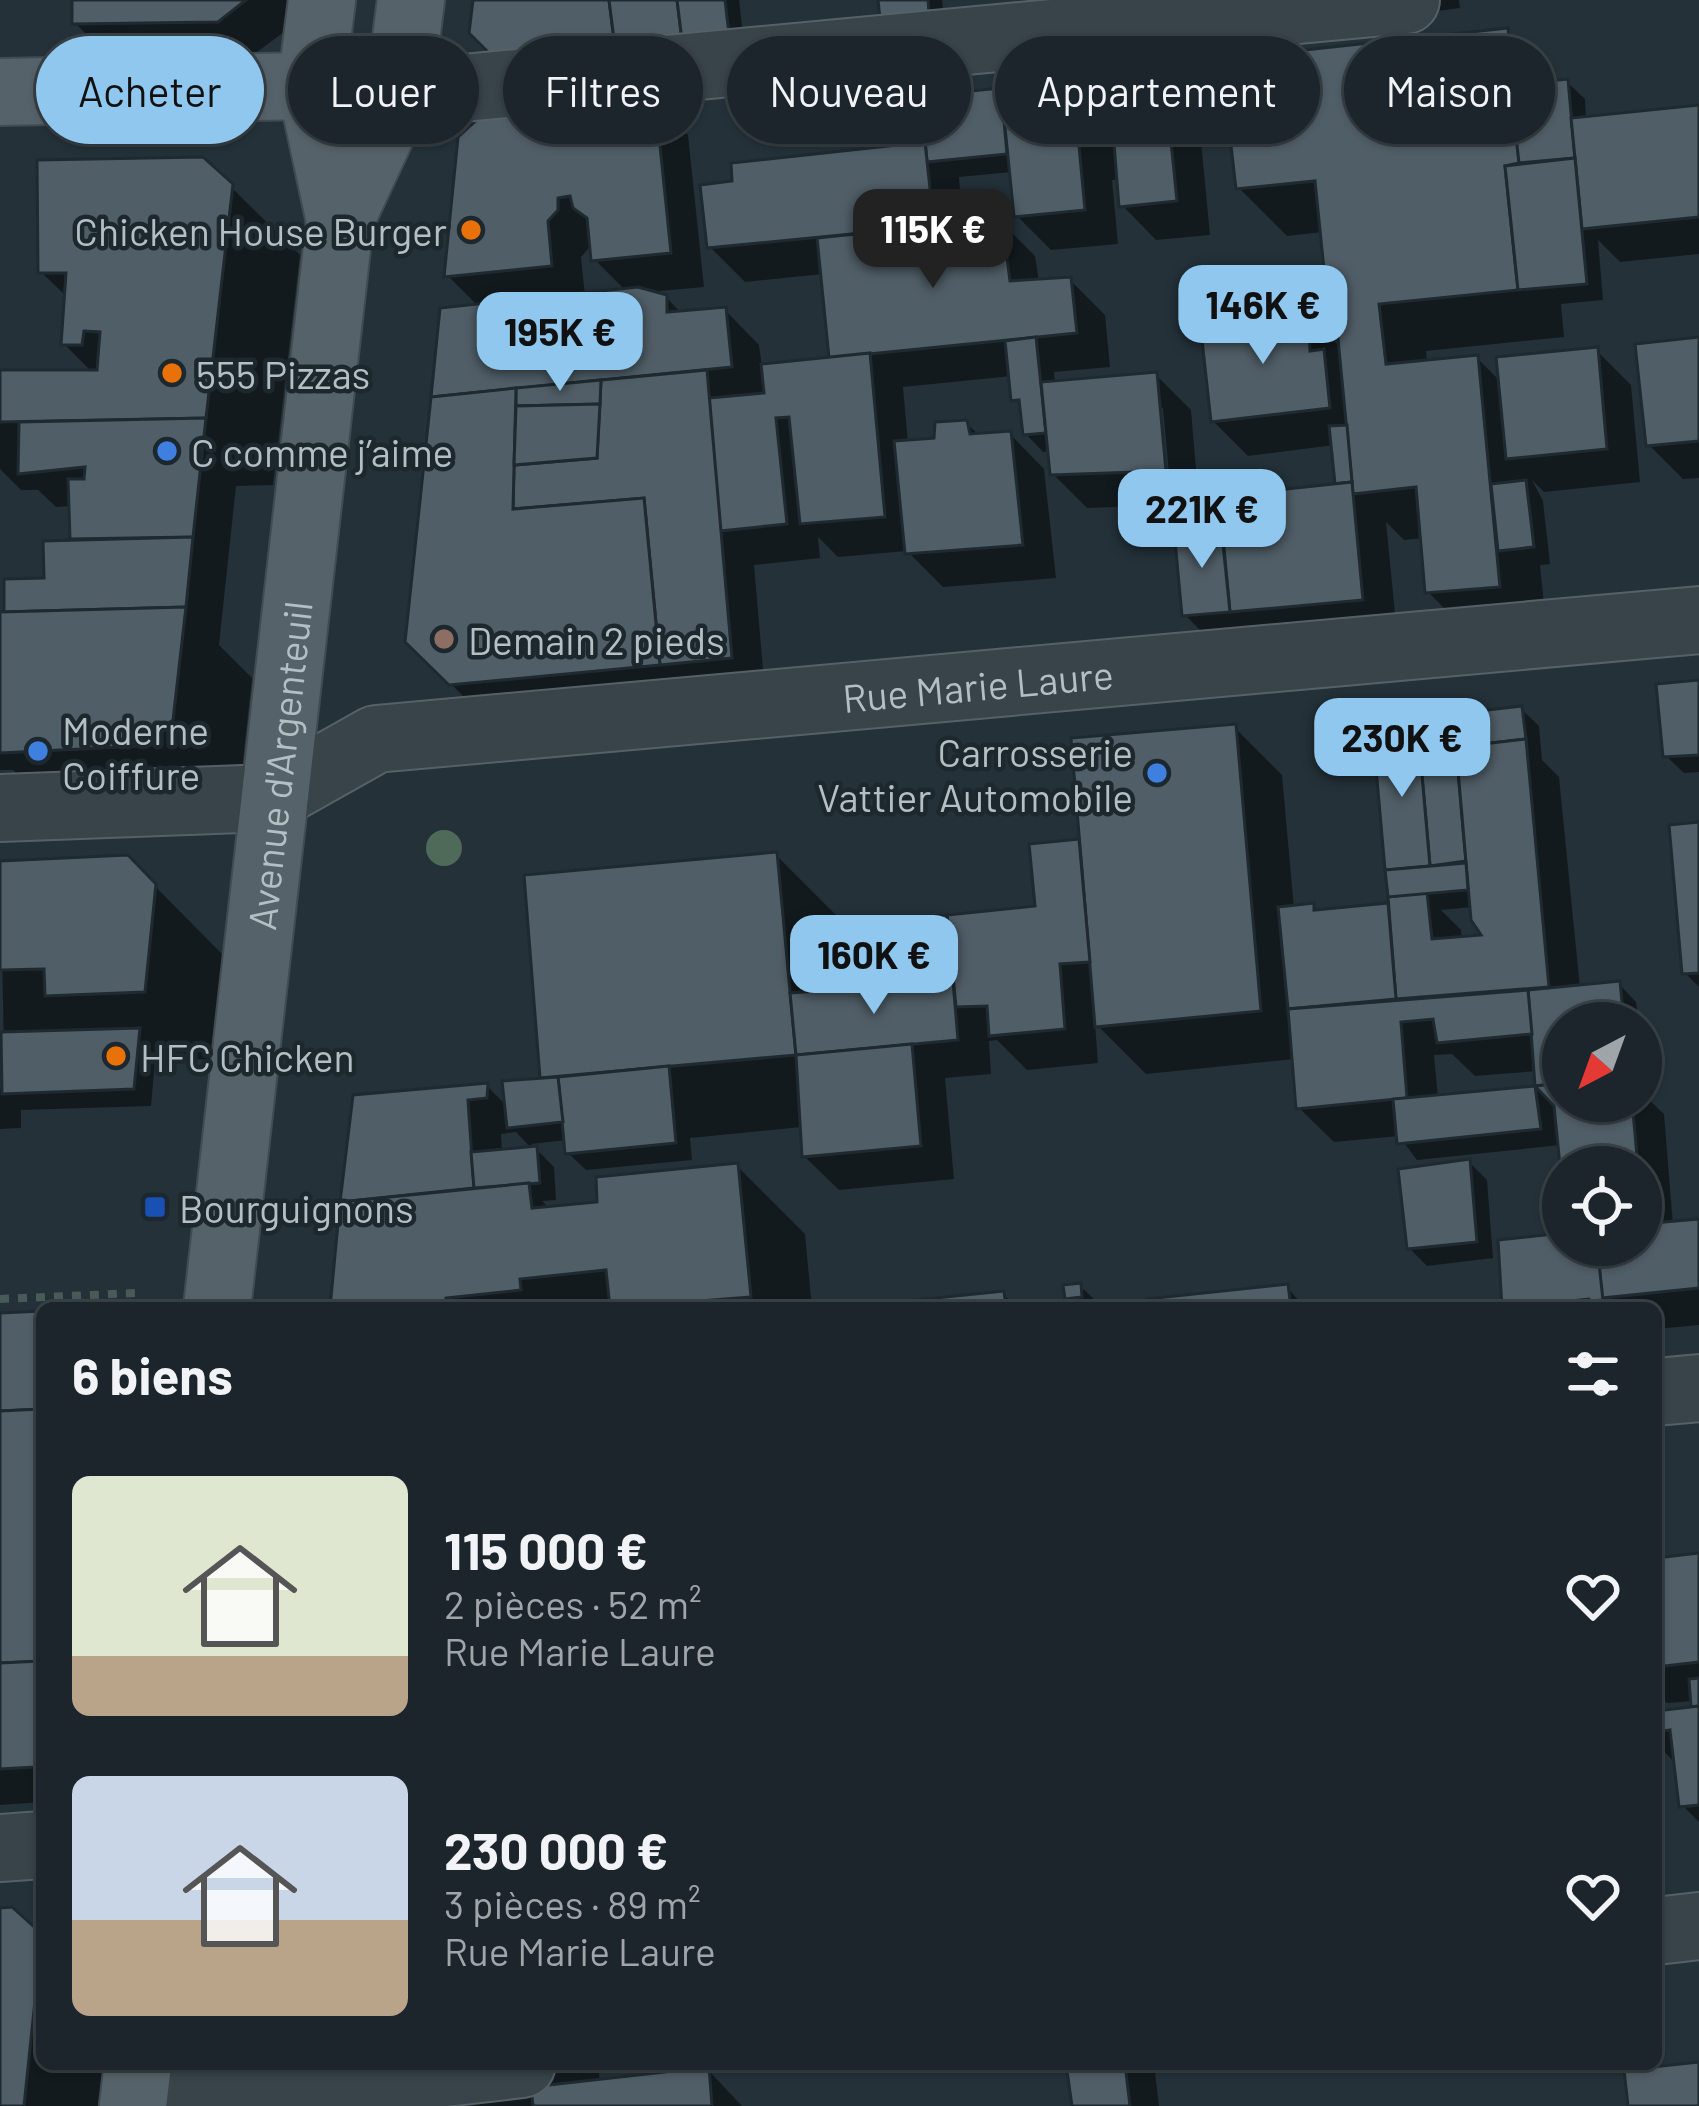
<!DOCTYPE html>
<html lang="fr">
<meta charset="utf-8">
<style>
:root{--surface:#1b252b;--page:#283137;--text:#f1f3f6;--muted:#a0a5a9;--line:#394247;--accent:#8fc7ee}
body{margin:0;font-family:Barlow,sans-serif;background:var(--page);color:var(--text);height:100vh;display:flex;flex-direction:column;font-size:45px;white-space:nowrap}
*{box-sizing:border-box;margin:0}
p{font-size:39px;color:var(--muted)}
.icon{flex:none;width:66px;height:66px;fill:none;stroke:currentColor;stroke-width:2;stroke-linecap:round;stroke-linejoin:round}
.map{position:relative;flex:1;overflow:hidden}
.details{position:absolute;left:36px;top:1302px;width:1626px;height:768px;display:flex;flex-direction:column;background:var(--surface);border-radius:18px;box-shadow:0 3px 9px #0004,0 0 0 3px var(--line)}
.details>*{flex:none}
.top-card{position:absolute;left:36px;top:36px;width:1629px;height:108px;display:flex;gap:24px}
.needle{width:78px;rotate:221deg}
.fabs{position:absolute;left:1542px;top:1002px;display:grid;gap:24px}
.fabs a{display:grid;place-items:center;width:120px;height:120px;border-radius:50%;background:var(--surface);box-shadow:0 3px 9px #0004,0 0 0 3px var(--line);font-size:60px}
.price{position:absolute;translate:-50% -102px;padding:0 27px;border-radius:24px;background:var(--accent);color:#111;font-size:39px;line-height:78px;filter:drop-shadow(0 3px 6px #0008)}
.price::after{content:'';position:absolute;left:50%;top:72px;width:36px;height:27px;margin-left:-18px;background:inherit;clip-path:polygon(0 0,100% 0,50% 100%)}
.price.active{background:#222;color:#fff}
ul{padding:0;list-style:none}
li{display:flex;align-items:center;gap:36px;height:300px;padding:0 36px}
li span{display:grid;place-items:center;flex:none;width:336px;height:240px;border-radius:18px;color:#555}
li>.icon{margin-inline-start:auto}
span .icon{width:144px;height:144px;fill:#fffc;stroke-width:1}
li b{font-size:51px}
h2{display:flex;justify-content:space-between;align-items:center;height:144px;padding:0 36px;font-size:51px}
.chip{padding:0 42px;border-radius:54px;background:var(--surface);box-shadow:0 3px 9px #0004,0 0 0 3px var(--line);font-size:42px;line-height:108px}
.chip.active{background:var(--accent);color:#111}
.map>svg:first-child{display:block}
.shadow{fill:#0007;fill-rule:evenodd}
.building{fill:#505e67;stroke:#1f2a30;stroke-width:3}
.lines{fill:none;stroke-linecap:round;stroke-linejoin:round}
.minor-casing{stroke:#566167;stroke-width:70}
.major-casing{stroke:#414c52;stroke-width:70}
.path{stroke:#485b59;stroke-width:8;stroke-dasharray:9 9;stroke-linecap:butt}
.minor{stroke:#38434a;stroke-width:66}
.major{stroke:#566269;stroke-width:66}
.tree{fill:#4f6a59}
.food-dot{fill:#e8710a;stroke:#1d282e;stroke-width:4.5}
.shop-dot{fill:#3f7fe0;stroke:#1d282e;stroke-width:4.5}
.education-dot{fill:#8d6e63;stroke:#1d282e;stroke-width:4.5}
.transit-dot{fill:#1a4fb4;stroke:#1d282e;stroke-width:4.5}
.labels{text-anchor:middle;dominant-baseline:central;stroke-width:9;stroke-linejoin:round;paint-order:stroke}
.poi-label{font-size:39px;fill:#b3bec5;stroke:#1d282e;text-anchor:start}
.street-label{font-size:39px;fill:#b3bec5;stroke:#1d282e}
</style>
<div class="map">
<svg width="1699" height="2106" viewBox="0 0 1699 2106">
<rect width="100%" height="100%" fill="#243139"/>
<g class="shadow">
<polygon points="75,0 290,0 288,29 253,55 109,57 75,23"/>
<polygon points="476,0 739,0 745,51"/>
<polygon points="881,0 942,0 945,30"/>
<polygon points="1274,0 1459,0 1460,8 1303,29"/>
<polygon points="1507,31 1555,83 1567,82 1585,99 1586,119 1699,108 1699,254 1620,262 1598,240 1603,300 1561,304 1564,337 1426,351 1427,363 1477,358 1502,383 1596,350 1631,385 1640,482 1544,492 1532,480 1543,501 1550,564 1540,565 1547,634 1476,640 1428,592 1423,538 1404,540 1386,522 1397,634 1203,633 1185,615 1177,533 1225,528 1238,497 1233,492 1264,477 1280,493 1342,487 1334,445 1248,456 1213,421 1307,314 1342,349 1339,317 1330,308 1323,232 1287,236 1239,188"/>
<path d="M1163 75 1198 110 1210 235 1156 240 1122 205 1120 179 1112 180 1118 244 1051 250 1017 216 1012 172 959 177 963 226 1001 222 1035 256 1039 282 1070 280 1105 315 1110 367 1054 372 1055 384 1156 375 1191 410 1199 504 1087 508 1053 474 1051 451 1043 452 1026 434 1012 376 903 387 908 443 937 440 966 423 980 436 1010 434 1044 469 1056 578 943 587 907 551 838 557 818 537 820 558 754 565 765 692 477 710 408 641 479 307 447 275 653 100 688 135 704 287 649 292 666 297 682 314 725 310 759 345 762 367 832 361 823 274 745 282 710 247 736 184 734 166 929 145 925 99ZM592 244 594 259 626 291 585 296 581 257ZM1157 408H1163L1170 485 1164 486Z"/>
<polygon points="231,187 300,255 273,485 236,486 219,645 252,678 240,788 63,820 13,770 0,770 0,615 47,581 73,542 72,506 56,507 38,490 21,490 0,469 0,373 93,373 64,344 68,298 41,272"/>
<polygon points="1699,340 1699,478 1683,479 1648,444"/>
<polygon points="1699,683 1699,772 1684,773 1666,756"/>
<path d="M1521 709 1539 726 1542 760 1559 777 1580 988 1619 984 1636 1002 1639 1023H1563V1101H1641V1046L1646 1097 1664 1114 1673 1224 1699 1222V1325L1656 1329V1308H1506L1501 1242 1563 1236V1245H1641V1167H1563L1561 1145 1417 1160 1399 1136 1334 1142 1299 1108 1295 1059 1146 1074 1095 1023 1098 1063 1027 1070 997 1040 989 1041 991 1074 945 1078 954 1179 839 1190 804 1156 802 1127 690 1138 692 1160 586 1170 568 1153 567 1140 531 1144 554 1167 556 1200 542 1201 550 1209 600 1205 737 1166 805 1234 812 1308H333L356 1098 487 1086 508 1107 544 1080 527 878 776 855 844 923 850 991 957 984 955 968 938 970 920 952 1038 908 1033 847 1082 842 1234 727 1282 775 1294 908 1312 906 1319 912 1391 906 1377 737 1458 730ZM1473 907 1486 938 1462 940 1461 930 1441 910ZM1452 1054 1475 1076 1537 1071 1539 1089 1438 1098 1434 1055ZM516 1132 533 1150 502 1152 501 1134Z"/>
<polygon points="1699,825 1699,987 1685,973"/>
<polygon points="127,858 223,955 212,1059 155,1061 151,1106 21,1110 21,1128 0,1129 0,1088 5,1093 0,864"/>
<polygon points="1469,1162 1487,1180 1493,1258 1427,1266 1409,1248"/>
<polygon points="1080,1286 1098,1303 1098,1308 1078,1308 1067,1297"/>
<polygon points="1287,1287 1305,1308 1151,1308"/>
<polygon points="1003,1294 1017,1308 881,1308"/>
<polygon points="42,1314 42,1802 0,1805 0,1316"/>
<polygon points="1699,1557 1699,1822 1682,1805 1677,1765 1656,1743 1656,1714 1694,1710 1693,1701 1667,1703 1656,1692 1656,1561"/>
<polygon points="11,1910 42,1938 42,2064 103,2064 98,2106 0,2106 0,1911"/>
<polygon points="275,2064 598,2064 600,2083 708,2070 742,2106 317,2106"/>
<polygon points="1069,2064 1154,2064 1159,2106 1075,2106"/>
</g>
<g class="building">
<polygon points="72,0 246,0 218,22 72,24"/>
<polygon points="473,0 609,0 615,47 496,60 469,33"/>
<polygon points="609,0 677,0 682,40 615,47"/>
<polygon points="677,0 725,0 729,34 682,40"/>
<polygon points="878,0 928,0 929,13 880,19"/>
<polygon points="1508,28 1519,163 1505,166 1518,290 1379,304 1386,364 1478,355 1500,587 1425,593 1416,487 1353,494 1335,308 1328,309 1315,181 1236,189 1221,59"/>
<polygon points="1164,72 1177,201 1119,207 1114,144 1079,146 1085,210 1014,217 1001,88"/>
<polygon points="1568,79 1575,158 1519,163 1510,85"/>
<polygon points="1001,88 1007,154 927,162 921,96"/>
<polygon points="655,97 671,253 591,261 587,218 573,208 570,196 558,198 558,210 548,221 552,266 444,277 458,137 482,115"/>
<polygon points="1699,105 1699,217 1582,229 1571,118"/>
<polygon points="925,142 934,226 707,248 700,185 732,181 731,163"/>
<polygon points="203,157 233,184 206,418 0,422 0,370 97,370 100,332 84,331 82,345 61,345 66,273 38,273 37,160"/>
<polygon points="1575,158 1587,284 1518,290 1505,166"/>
<polygon points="1002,219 1010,281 1071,277 1077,333 829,358 817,238"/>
<polygon points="638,287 667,295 667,312 726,307 732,367 431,397 440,308"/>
<polygon points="1308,310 1310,351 1324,349 1330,408 1211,422 1200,322"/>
<polygon points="1036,337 1046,433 1023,435 1019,400 1011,401 1005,341"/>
<polygon points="1699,337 1699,441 1646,446 1635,344"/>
<polygon points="1598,347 1607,449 1506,459 1496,357"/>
<polygon points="870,353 885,517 800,524 789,417 776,418 787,524 720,531 709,398 764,393 761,364"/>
<polygon points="707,370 732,658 660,665 644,498 513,509 514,465 597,458 601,380"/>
<polygon points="1157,372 1166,471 1050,475 1041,382"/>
<polygon points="601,380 600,404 516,406 516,388"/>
<polygon points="516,388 513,509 644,498 660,665 449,685 405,642 431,397"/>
<polygon points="600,404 597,458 514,465 516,406"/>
<polygon points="206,418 193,537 70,539 68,479 84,479 85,467 18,474 19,422"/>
<polygon points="967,420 970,434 1011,431 1023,545 905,554 894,441 934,438 935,422"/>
<polygon points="1347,425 1352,482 1335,484 1329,426"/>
<polygon points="1265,474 1266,491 1230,494 1228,478"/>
<polygon points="1526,480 1534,547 1498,551 1491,484"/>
<polygon points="1352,482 1363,600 1230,612 1219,496"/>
<polygon points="1221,525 1230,612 1182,616 1174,530"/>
<polygon points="193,537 186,607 4,612 4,579 44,578 43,541"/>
<polygon points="186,607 173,720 156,734 140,746 0,753 0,612"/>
<polygon points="1699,680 1699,755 1663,757 1656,684"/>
<polygon points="1522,706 1526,739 1456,747 1453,714"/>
<polygon points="1236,724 1261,1011 1095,1027 1071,738"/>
<polygon points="1454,727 1466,861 1430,866 1418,730"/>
<polygon points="1418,730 1430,866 1385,870 1373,734"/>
<polygon points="1526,739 1549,987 1396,999 1388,897 1427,892 1432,939 1481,935 1471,920 1456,747"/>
<polygon points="1699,822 1699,973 1682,974 1669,825"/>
<polygon points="1079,839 1090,962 1060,964 1065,1029 989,1036 987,1006 956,1007 947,915 1035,906 1029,844"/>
<polygon points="777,852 796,1055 540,1078 524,875"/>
<polygon points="128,855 156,884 145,992 45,996 44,969 0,970 0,861"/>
<polygon points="1466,863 1468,890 1388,897 1385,870"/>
<polygon points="1314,903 1314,910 1388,903 1396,999 1288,1009 1278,907"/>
<polygon points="947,915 951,951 917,954 913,918"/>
<polygon points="953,981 958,1040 796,1055 790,993"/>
<polygon points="1620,981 1624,1023 1563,1023 1563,1083 1535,1086 1528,990"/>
<polygon points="1528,990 1532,1034 1437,1043 1433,1019 1401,1022 1407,1098 1296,1109 1288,1009"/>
<polygon points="140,1028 134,1089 2,1094 1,1032"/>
<polygon points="912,1044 921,1146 802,1157 796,1055"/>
<polygon points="669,1066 676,1143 565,1154 558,1077"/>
<polygon points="558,1077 563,1122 507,1128 502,1081"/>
<polygon points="488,1083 487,1098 468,1100 474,1188 340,1202 353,1095"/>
<polygon points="1563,1083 1563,1101 1632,1101 1638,1167 1563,1167 1563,1196 1554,1106 1535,1086"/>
<polygon points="1535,1086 1541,1129 1397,1144 1393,1099"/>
<polygon points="537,1146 540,1183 474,1188 471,1152"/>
<polygon points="1470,1159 1477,1242 1407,1249 1398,1169"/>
<polygon points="738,1163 751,1297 610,1308 606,1270 520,1279 521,1290 446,1298 447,1308 330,1308 340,1202 529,1183 532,1208 597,1202 596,1177"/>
<polygon points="1699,1219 1699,1288 1602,1298 1597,1245 1641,1245 1641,1224"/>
<polygon points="1563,1233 1563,1245 1597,1245 1603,1300 1502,1308 1498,1240"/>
<polygon points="1081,1283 1082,1297 1065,1299 1063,1285"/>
<polygon points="1288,1284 1291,1308 1148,1308 1147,1299"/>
<polygon points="1004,1291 1006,1308 878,1308 877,1304"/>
<polygon points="1589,1299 1591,1302 1504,1308"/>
<polygon points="42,1311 42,1409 0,1411 0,1313"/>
<polygon points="42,1409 42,1661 0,1663 0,1411"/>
<polygon points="1699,1553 1699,1662 1656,1667 1656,1558"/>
<polygon points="42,1661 42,1760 35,1767 0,1769 0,1663"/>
<polygon points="1699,1678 1699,1706 1691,1707 1689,1679"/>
<polygon points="1699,1706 1699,1805 1679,1807 1670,1730 1656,1732 1656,1711"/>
<polygon points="12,1907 42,1934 24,2106 0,2106 0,1908"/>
<polygon points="1699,2062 1699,2106 1628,2106 1624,2070"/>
<polygon points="1066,2064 1125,2064 1130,2106 1072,2106"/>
<polygon points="709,2067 712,2106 533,2106 531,2087"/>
</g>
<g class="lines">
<defs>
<g id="minor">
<polyline points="399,94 1406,0"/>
<path id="s1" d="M0 808 271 798 376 739 1699 620"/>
<polyline points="1656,1392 1699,1388"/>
<polyline points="0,1848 42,1845"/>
<polyline points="1656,1931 1699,1926"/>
<polyline points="163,2106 522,2064"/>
</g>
<g id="major">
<polyline points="322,0 311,86 340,221"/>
<polyline points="0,92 311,86 355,98 399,94"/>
<path id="s2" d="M217 1308 340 221 399 94 411 0"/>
<polyline points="133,2106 138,2064"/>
</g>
</defs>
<use href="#minor" class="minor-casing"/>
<use href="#major" class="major-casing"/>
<polyline class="path" points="0,1299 136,1293"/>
<use href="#minor" class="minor"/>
<use href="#major" class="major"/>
</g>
<circle class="tree" cx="444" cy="848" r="18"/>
<g class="food-dot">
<circle cx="471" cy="230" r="12"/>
<circle cx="172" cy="373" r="12"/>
<circle cx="116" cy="1056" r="12"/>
</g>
<g class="shop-dot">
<circle cx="167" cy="451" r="12"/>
<circle cx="38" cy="751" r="12"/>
<circle cx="1157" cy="773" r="12"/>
</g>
<circle class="education-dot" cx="444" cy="639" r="12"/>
<rect class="transit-dot" x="143" y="1195" width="24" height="24" rx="6"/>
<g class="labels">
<g class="poi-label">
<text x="447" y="230" text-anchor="end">Chicken House Burger</text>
<text x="196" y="373">555 Pizzas</text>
<text x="191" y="451">C comme j’aime</text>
<text x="468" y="639">Demain 2 pieds</text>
<text x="62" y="729">Moderne<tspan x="62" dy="45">Coiffure</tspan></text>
<text x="1133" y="751" text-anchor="end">Carrosserie<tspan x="1133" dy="45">Vattier Automobile</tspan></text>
<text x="140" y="1056">HFC Chicken</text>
<text x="179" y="1207">Bourguignons</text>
</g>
<g class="street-label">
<text stroke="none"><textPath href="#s1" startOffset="996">Rue Marie Laure</textPath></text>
<text stroke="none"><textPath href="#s2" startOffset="546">Avenue d'Argenteuil</textPath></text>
</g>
</g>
</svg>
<div class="fabs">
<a><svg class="needle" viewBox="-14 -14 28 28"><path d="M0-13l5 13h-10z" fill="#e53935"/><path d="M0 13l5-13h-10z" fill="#a0a5a9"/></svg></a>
<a><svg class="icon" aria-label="locate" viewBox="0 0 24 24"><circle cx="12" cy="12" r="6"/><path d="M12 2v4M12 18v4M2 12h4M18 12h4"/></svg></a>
</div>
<b class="price active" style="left:933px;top:291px">115K €</b>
<b class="price" style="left:1263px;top:367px">146K €</b>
<b class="price" style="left:560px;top:394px">195K €</b>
<b class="price" style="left:1202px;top:571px">221K €</b>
<b class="price" style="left:1402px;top:800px">230K €</b>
<b class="price" style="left:874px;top:1017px">160K €</b>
<div class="top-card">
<a class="chip active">Acheter</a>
<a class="chip">Louer</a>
<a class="chip">Filtres</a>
<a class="chip">Nouveau</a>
<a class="chip">Appartement</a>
<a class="chip">Maison</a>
</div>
<section class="details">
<h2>6 biens<svg class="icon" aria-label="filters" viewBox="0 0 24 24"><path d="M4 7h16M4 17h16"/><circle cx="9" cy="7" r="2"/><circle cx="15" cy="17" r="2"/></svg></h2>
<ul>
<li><span style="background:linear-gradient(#dfe7d0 75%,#b9a48a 0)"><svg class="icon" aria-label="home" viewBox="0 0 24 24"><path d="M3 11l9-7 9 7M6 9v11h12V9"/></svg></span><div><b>115 000 €</b><p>2 pièces · 52 m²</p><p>Rue Marie Laure</p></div><svg class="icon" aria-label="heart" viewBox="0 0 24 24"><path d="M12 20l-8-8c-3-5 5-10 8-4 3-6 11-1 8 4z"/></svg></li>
<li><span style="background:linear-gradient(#c9d6e8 60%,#b9a48a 0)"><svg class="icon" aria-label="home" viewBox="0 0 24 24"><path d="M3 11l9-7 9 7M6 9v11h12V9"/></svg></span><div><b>230 000 €</b><p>3 pièces · 89 m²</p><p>Rue Marie Laure</p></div><svg class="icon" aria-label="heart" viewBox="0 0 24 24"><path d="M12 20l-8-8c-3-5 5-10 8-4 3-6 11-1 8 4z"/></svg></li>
</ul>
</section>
</div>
